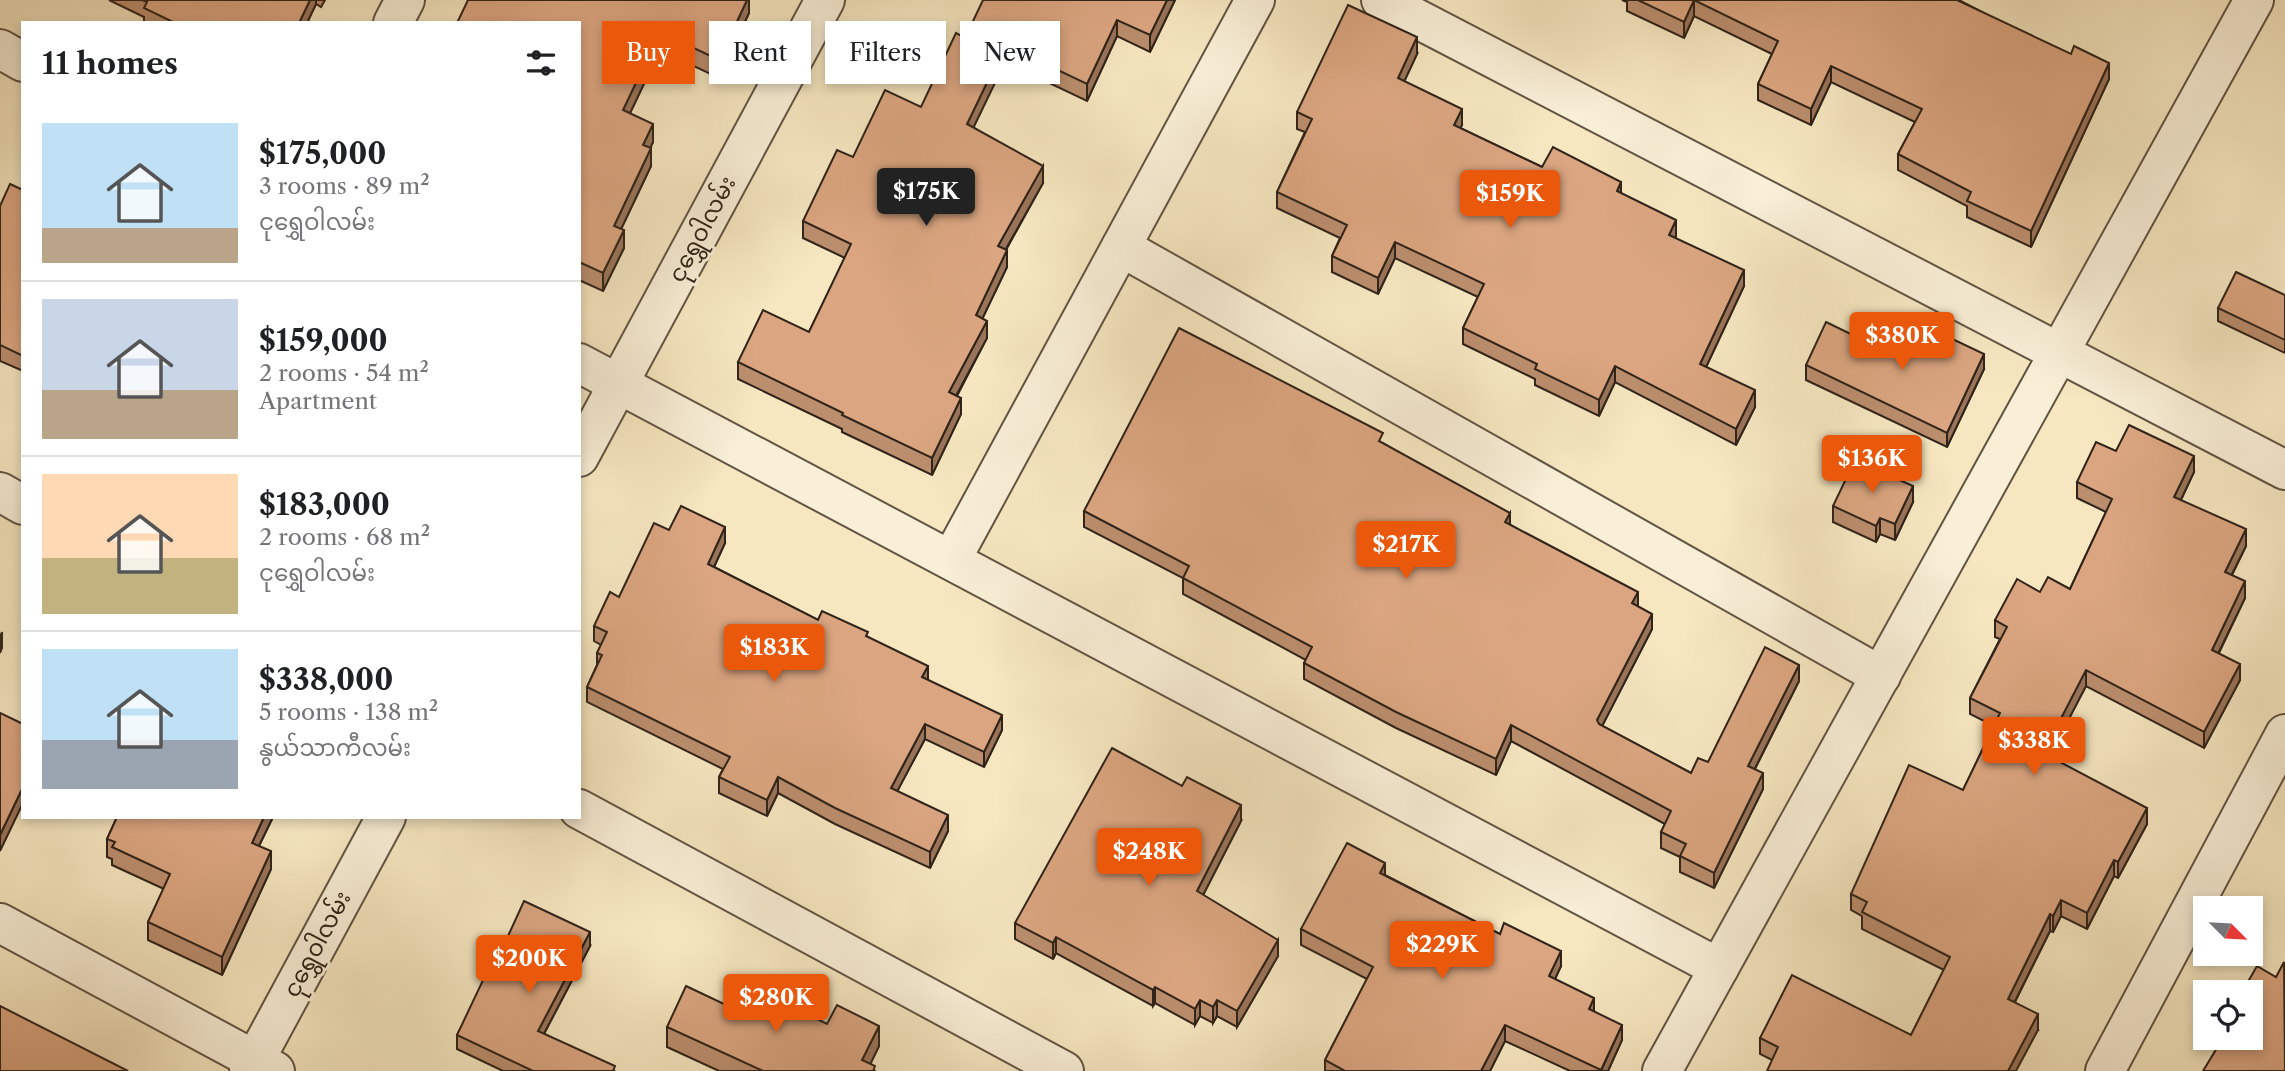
<!DOCTYPE html>
<meta charset="utf-8">
<style>
:root{--surface:#fff;--page:#f2f2f2;--text:#202124;--muted:#757577;--line:#e0e0e0;--accent:#ea580c}
body{margin:0;font-family:"Libre Caslon Text","Noto Sans Myanmar",serif;background:var(--page);color:var(--text);height:100vh;display:flex;flex-direction:column;font-size:26px;white-space:nowrap}
*{box-sizing:border-box;margin:0}
p{font-size:23px;color:var(--muted)}
.icon{flex:none;width:38px;height:38px;fill:none;stroke:currentColor;stroke-width:2;stroke-linecap:round;stroke-linejoin:round}
.map{position:relative;flex:1;overflow:hidden}
.panel{position:absolute;left:21px;top:21px;width:560px;height:798px;display:flex;flex-direction:column;background:var(--surface);border-radius:0px;box-shadow:0 4px 10px #0003}
.panel>*{flex:none}
.banner{position:absolute;left:602px;top:21px;width:665px;height:63px;display:flex;gap:14px}
.needle{width:46px;rotate:114deg}
.controls{position:absolute;left:2193px;top:896px;display:grid;gap:14px}
.controls a{display:grid;place-items:center;width:70px;height:70px;border-radius:0px;background:var(--surface);box-shadow:0 4px 10px #0003;font-size:35px}
.price{position:absolute;translate:-50% -60px;padding:0 16px;border-radius:7px;background:var(--accent);color:#fff;font-size:23px;line-height:46px;filter:drop-shadow(0 2px 4px #0008)}
.price::after{content:'';position:absolute;left:50%;top:42px;width:21px;height:16px;margin-left:-10px;background:inherit;clip-path:polygon(0 0,100% 0,50% 100%)}
.price.active{background:#222;color:#fff}
ul{padding:0;list-style:none}
li{display:flex;align-items:center;gap:21px;height:175px;padding:0 21px}
li+li{border-top:2px solid var(--line)}
li span{display:grid;place-items:center;flex:none;width:196px;height:140px;border-radius:0px;color:#555}
li>.icon{margin-inline-start:auto}
span .icon{width:84px;height:84px;fill:#fffc;stroke-width:1}
li b{font-size:30px}
h2{display:flex;justify-content:space-between;align-items:center;height:84px;padding:0 21px;font-size:30px}
.chip{padding:0 24px;border-radius:0px;background:var(--surface);box-shadow:0 4px 10px #0003;font-size:24px;line-height:63px}
.chip.active{background:var(--accent);color:#fff}
.map>svg:first-child{display:block}
.lines{fill:none;stroke-linecap:round;stroke-linejoin:round}
.minor-casing{stroke:#625442;stroke-width:42}
.minor{stroke:#f9efd7;stroke-width:38}
.wall{fill:#bb8e6e;stroke:#302318;stroke-width:2}
.shaded-wall{fill:#99745a;stroke:#302318;stroke-width:2}
.building{fill:#daa580;stroke:#302318;stroke-width:2}
.labels{text-anchor:middle;dominant-baseline:central;stroke-width:6;stroke-linejoin:round;paint-order:stroke}
.street-label{font-size:23px;fill:#302318;stroke:#f9efd7}
</style>
<div class="map">
<svg width="2285" height="1071" viewBox="0 0 2285 1071">
<rect width="100%" height="100%" fill="#f6e7c1"/>
<filter id="stains"><feTurbulence type="fractalNoise" baseFrequency=".00286" numOctaves="4"/><feColorMatrix values="0 0 0 0 .2 0 0 0 0 .09 0 0 0 0 .02 0 0 0 .5 -.17"/></filter>
<radialGradient id="worn" r=".72"><stop offset=".6" stop-color="#630" stop-opacity="0"/><stop offset="1" stop-color="#630" stop-opacity=".3"/></radialGradient>
<g class="lines">
<defs>
<g id="minor">
<polyline points="1381,0 2285,470"/>
<polyline points="393,23 405,0"/>
<polyline points="0,49 23,62"/>
<polyline points="1121,247 1881,676"/>
<polyline points="579,363 1719,968"/>
<polyline points="579,457 825,0"/>
<polyline points="0,492 23,505"/>
<polyline points="951,560 1255,0"/>
<polyline points="579,809 1064,1071"/>
<polyline points="0,923 275,1071"/>
<polyline points="249,1071 386,817"/>
<polyline points="1662,1071 2254,0"/>
<polyline points="2105,1071 2285,734"/>
</g>
</defs>
<use href="#minor" class="minor-casing"/>
<use href="#minor" class="minor"/>
</g>
<g class="wall">
<polygon points="109,0 325,0 321,7 316,4 307,23 144,23 144,17"/>
<polygon points="749,0 749,13 719,78 660,50 630,113 653,142 650,148 651,166 621,229 624,248 603,291 579,280 579,23"/>
<polygon points="1175,0 1150,52 1117,36 1087,101 1005,62 973,127 1043,183 1006,250 1007,267 982,319 987,338 957,396 961,414 932,475 842,432 842,429 738,379 738,362 809,332 845,258 803,238 803,221 853,157 921,107 965,38"/>
<polygon points="1622,0 1959,0 2109,79 2031,247 1967,217 1967,206 1898,170 1898,154 1915,122 1831,82 1811,125 1758,100 1758,84 1772,54 1694,16 1684,38 1627,11 1627,2"/>
<polygon points="1417,54 1404,81 1462,125 1460,128 1542,167 1621,193 1676,236 1675,238 1744,286 1706,367 1755,407 1736,445 1615,382 1599,416 1535,385 1535,379 1463,344 1463,328 1478,297 1395,258 1378,294 1332,272 1332,256 1340,238 1277,208 1277,192 1305,132 1297,129 1297,112"/>
<polygon points="23,190 23,371 0,361 0,206"/>
<polygon points="2285,295 2285,353 2218,321 2218,308"/>
<polygon points="1904,360 1984,369 1947,447 1806,380 1806,365"/>
<polygon points="1383,443 1638,607 1652,629 1602,726 1691,773 1708,762 1799,681 1755,769 1763,789 1714,888 1680,872 1680,857 1661,848 1661,832 1665,824 1511,741 1496,775 1396,728 1304,679 1304,663 1306,660 1183,594 1183,578 1084,527 1084,511"/>
<polygon points="2116,451 2194,472 2181,500 2246,546 2232,575 2245,598 2219,653 2240,680 2204,748 2086,686 2049,756 2147,824 2118,878 2114,876 2087,929 2061,916 2053,932 2050,931 2015,1002 2038,1030 1772,1060 1760,1054 1760,1038 1911,1035 1944,970 1862,929 1862,916 1851,910 1851,894 1963,790 1994,726 1970,714 1970,698 2000,639 1995,637 1995,620 2040,592 2070,589 2106,512 2077,498 2077,482"/>
<polygon points="1913,502 1895,540 1880,534 1876,542 1833,522 1833,506"/>
<polygon points="669,530 725,543 714,567 818,620 868,637 928,680 1002,730 984,767 925,739 897,791 948,831 930,868 835,824 778,793 767,816 719,793 719,777 723,769 587,702 587,687 597,665 597,653 601,645 594,641 594,626 619,597"/>
<polygon points="117,817 273,817 259,846 271,869 222,975 148,940 148,922 164,889 112,865 112,859 107,857 107,839"/>
<polygon points="1241,821 1203,895 1278,956 1237,1027 1217,1016 1213,1023 1200,1016 1195,1025 1155,1003 1153,1006 1056,953 1053,959 1015,939 1015,923"/>
<polygon points="1385,875 1561,966 1555,979 1594,1011 1622,1040 1608,1071 1570,1071 1505,1041 1490,1071 1325,1071 1325,1060 1367,979 1301,945 1301,929"/>
<polygon points="590,946 544,1034 615,1071 503,1071 457,1049 457,1035 488,980"/>
<polygon points="747,1015 827,1024 879,1046 870,1064 875,1071 719,1071 667,1047 667,1027"/>
</g>
<g class="shaded-wall">
<polygon points="310,0 316,0 316,4 307,23 299,23"/>
<polygon points="747,0 749,0 749,13 719,78 719,60"/>
<polygon points="1167,0 1175,0 1150,52 1150,35"/>
<polygon points="1694,0 1694,16 1684,38 1684,22"/>
<polygon points="1117,20 1117,36 1087,101 1087,84"/>
<polygon points="660,32 660,50 623,128 623,110"/>
<polygon points="1417,37 1417,54 1398,95 1398,78"/>
<polygon points="1005,45 1005,62 967,141 967,124"/>
<polygon points="2109,63 2109,79 2031,247 2031,231"/>
<polygon points="1831,66 1831,82 1811,125 1811,109"/>
<polygon points="1462,109 1462,125 1454,142 1454,125"/>
<polygon points="653,124 653,142 643,163 643,145"/>
<polygon points="651,148 651,166 614,244 614,226"/>
<polygon points="1043,166 1043,183 998,263 998,246"/>
<polygon points="1621,182 1621,199 1617,191"/>
<polygon points="1676,220 1676,236 1669,251 1669,235"/>
<polygon points="624,230 624,248 603,291 603,273"/>
<polygon points="1395,242 1395,258 1378,294 1378,278"/>
<polygon points="1007,250 1007,267 976,332 976,315"/>
<polygon points="1744,270 1744,286 1700,380 1700,364"/>
<polygon points="987,321 987,338 949,409 949,392"/>
<polygon points="1984,354 1984,369 1947,447 1947,433"/>
<polygon points="1615,366 1615,382 1599,416 1599,400"/>
<polygon points="1755,390 1755,407 1736,445 1736,429"/>
<polygon points="961,398 961,414 932,475 932,458"/>
<polygon points="2194,456 2194,472 2174,514 2174,497"/>
<polygon points="1913,486 1913,502 1895,540 1895,524"/>
<polygon points="1510,513 1510,529 1505,522"/>
<polygon points="1880,518 1880,534 1876,542 1876,526"/>
<polygon points="725,527 725,543 708,580 708,564"/>
<polygon points="2246,529 2246,546 2225,588 2225,572"/>
<polygon points="2245,581 2245,598 2212,666 2212,650"/>
<polygon points="1638,592 1638,607 1632,603"/>
<polygon points="1652,614 1652,629 1597,736 1597,720"/>
<polygon points="2,632 2,648 0,653 0,637"/>
<polygon points="2240,664 2240,680 2204,748 2204,732"/>
<polygon points="1799,665 1799,681 1748,782 1748,766"/>
<polygon points="928,666 928,681 922,677"/>
<polygon points="2086,670 2086,686 2043,769 2043,753"/>
<polygon points="1002,715 1002,730 984,767 984,752"/>
<polygon points="925,724 925,739 891,803 891,788"/>
<polygon points="1511,725 1511,741 1496,775 1496,759"/>
<polygon points="1763,773 1763,789 1714,888 1714,873"/>
<polygon points="778,777 778,793 767,816 767,800"/>
<polygon points="23,787 23,803 0,851 0,835"/>
<polygon points="1241,805 1241,821 1197,907 1197,891"/>
<polygon points="2147,808 2147,824 2118,878 2118,862"/>
<polygon points="948,815 948,831 930,868 930,852"/>
<polygon points="264,817 273,817 252,860 252,843"/>
<polygon points="271,851 271,869 222,975 222,957"/>
<polygon points="2114,860 2114,876 2087,929 2087,913"/>
<polygon points="1385,863 1385,879 1380,873"/>
<polygon points="2061,900 2061,916 2053,932 2053,916"/>
<polygon points="2050,914 2050,931 2008,1015 2008,999"/>
<polygon points="590,932 590,946 538,1045 538,1031"/>
<polygon points="1056,937 1056,953 1053,959 1053,943"/>
<polygon points="1278,940 1278,956 1237,1027 1237,1011"/>
<polygon points="1561,951 1561,966 1549,992 1549,976"/>
<polygon points="1155,987 1155,1003 1153,1006 1153,990"/>
<polygon points="1594,998 1594,1013 1589,1009"/>
<polygon points="1200,1000 1200,1016 1195,1025 1195,1009"/>
<polygon points="1217,1000 1217,1016 1213,1023 1213,1007"/>
<polygon points="2038,1014 2038,1030 2016,1071 2008,1071"/>
<polygon points="1505,1025 1505,1041 1490,1071 1481,1071"/>
<polygon points="1622,1025 1622,1040 1608,1071 1601,1071"/>
<polygon points="879,1026 879,1046 867,1071 862,1060"/>
</g>
<g class="building">
<polygon points="142,0 310,0 299,23 175,23 144,8 147,2"/>
<polygon points="468,0 747,0 719,60 660,32 623,110 653,124 643,145 651,148 614,226 624,230 603,273 579,262 579,23 457,23"/>
<polygon points="983,0 1167,0 1150,35 1117,20 1087,84 1005,45 967,124 1043,166 998,246 1007,250 976,315 987,321 949,392 961,398 932,458 842,415 843,413 738,362 763,310 809,332 851,244 803,221 837,150 853,157 885,90 921,107 956,33 965,38"/>
<polygon points="1638,0 1957,0 2071,54 2074,46 2109,63 2031,231 1967,201 1971,192 1898,154 1922,109 1831,66 1811,109 1758,84 1778,41 1694,0 1684,22"/>
<polygon points="1348,5 1417,37 1398,78 1462,109 1454,125 1542,167 1553,147 1621,182 1617,191 1676,220 1669,235 1744,270 1700,364 1755,390 1736,429 1615,366 1599,400 1535,369 1537,364 1463,328 1484,284 1395,242 1378,278 1332,256 1347,225 1277,192 1312,119 1297,112"/>
<polygon points="10,184 23,190 23,356 0,345 0,206"/>
<polygon points="2236,272 2285,295 2285,340 2218,308"/>
<polygon points="1826,322 1904,360 1921,324 1984,354 1947,433 1806,365"/>
<polygon points="1179,328 1383,433 1379,441 1510,513 1505,522 1638,592 1632,603 1652,614 1597,720 1599,724 1691,773 1698,758 1708,762 1765,647 1799,665 1748,766 1763,773 1714,873 1680,856 1686,844 1661,832 1671,811 1511,725 1496,759 1396,712 1304,663 1312,647 1183,578 1189,566 1084,511"/>
<polygon points="2129,425 2194,456 2174,497 2246,529 2225,572 2245,581 2212,650 2240,664 2204,732 2086,670 2043,753 2147,808 2118,862 2114,860 2087,913 2061,900 2053,916 2050,914 2008,999 2038,1014 2008,1071 1767,1071 1778,1047 1760,1038 1792,975 1911,1035 1950,957 1862,912 1867,902 1851,894 1909,765 1963,790 2000,713 1970,698 2007,627 1995,620 2017,579 2040,592 2048,577 2070,589 2112,499 2077,482 2096,442 2116,451"/>
<polygon points="1855,460 1913,486 1895,524 1880,518 1876,526 1833,506"/>
<polygon points="681,506 725,527 708,564 818,620 822,611 868,632 866,636 928,666 922,677 1002,715 984,752 925,724 891,788 948,815 930,852 835,808 778,777 767,800 719,777 730,757 587,687 602,655 597,653 607,632 594,626 610,592 619,597 654,523 669,530"/>
<polygon points="0,713 23,724 23,787 0,835"/>
<polygon points="1112,748 1182,786 1187,777 1241,805 1197,891 1278,940 1237,1011 1217,1000 1213,1007 1200,1000 1195,1009 1155,987 1153,990 1056,937 1053,943 1015,923"/>
<polygon points="117,817 264,817 252,843 271,851 222,957 148,922 170,874 112,847 115,842 107,839"/>
<polygon points="1347,843 1385,863 1380,873 1500,934 1504,923 1561,951 1549,976 1594,998 1589,1009 1622,1025 1601,1070 1505,1025 1481,1071 1345,1071 1325,1060 1373,967 1301,929"/>
<polygon points="524,901 590,932 538,1031 615,1066 613,1071 533,1071 457,1035 484,978 488,980"/>
<polygon points="2284,962 2285,1071 2203,1071 2223,1038 2250,1038 2250,992 2242,992 2257,966 2276,977"/>
<polygon points="686,986 747,1015 759,990 827,1024 837,1005 879,1026 862,1060 875,1066 873,1071 763,1071 667,1027"/>
<polygon points="0,1006 128,1071 0,1071"/>
</g>
<g class="labels">
<g class="street-label">
<text transform="translate(702 229) rotate(-62)">ငုရွှေဝါလမ်း</text>
<text transform="translate(317 944) rotate(-62)">ငုရွှေဝါလမ်း</text>
</g>
</g>
<rect width="100%" height="100%" filter="url(#stains)"/>
<rect width="100%" height="100%" fill="url(#worn)"/>
</svg>
<div class="controls">
<a><svg class="needle" viewBox="-14 -14 28 28"><path d="M0-13l5 13h-10z" fill="#e53935"/><path d="M0 13l5-13h-10z" fill="#757577"/></svg></a>
<a><svg class="icon" aria-label="locate" viewBox="0 0 24 24"><circle cx="12" cy="12" r="6"/><path d="M12 2v4M12 18v4M2 12h4M18 12h4"/></svg></a>
</div>
<b class="price active" style="left:926px;top:228px">$175K</b>
<b class="price" style="left:1510px;top:230px">$159K</b>
<b class="price" style="left:1902px;top:372px">$380K</b>
<b class="price" style="left:1872px;top:495px">$136K</b>
<b class="price" style="left:1406px;top:581px">$217K</b>
<b class="price" style="left:774px;top:684px">$183K</b>
<b class="price" style="left:2034px;top:777px">$338K</b>
<b class="price" style="left:1149px;top:888px">$248K</b>
<b class="price" style="left:1442px;top:981px">$229K</b>
<b class="price" style="left:529px;top:995px">$200K</b>
<b class="price" style="left:776px;top:1034px">$280K</b>
<div class="banner">
<a class="chip active">Buy</a>
<a class="chip">Rent</a>
<a class="chip">Filters</a>
<a class="chip">New</a>
</div>
<section class="panel">
<h2>11 homes<svg class="icon" aria-label="filters" viewBox="0 0 24 24"><path d="M4 7h16M4 17h16"/><circle cx="9" cy="7" r="2"/><circle cx="15" cy="17" r="2"/></svg></h2>
<ul>
<li><span style="background:linear-gradient(#bfe0f5 75%,#b9a48a 0)"><svg class="icon" aria-label="home" viewBox="0 0 24 24"><path d="M3 11l9-7 9 7M6 9v11h12V9"/></svg></span><div><b>$175,000</b><p>3 rooms · 89 m²</p><p>ငုရွှေဝါလမ်း</p></div></li>
<li><span style="background:linear-gradient(#c9d6e8 65%,#b9a48a 0)"><svg class="icon" aria-label="home" viewBox="0 0 24 24"><path d="M3 11l9-7 9 7M6 9v11h12V9"/></svg></span><div><b>$159,000</b><p>2 rooms · 54 m²</p><p>Apartment</p></div></li>
<li><span style="background:linear-gradient(#ffd9b3 60%,#c2b280 0)"><svg class="icon" aria-label="home" viewBox="0 0 24 24"><path d="M3 11l9-7 9 7M6 9v11h12V9"/></svg></span><div><b>$183,000</b><p>2 rooms · 68 m²</p><p>ငုရွှေဝါလမ်း</p></div></li>
<li><span style="background:linear-gradient(#bfe0f5 65%,#9aa5b1 0)"><svg class="icon" aria-label="home" viewBox="0 0 24 24"><path d="M3 11l9-7 9 7M6 9v11h12V9"/></svg></span><div><b>$338,000</b><p>5 rooms · 138 m²</p><p>နွယ်သာကီလမ်း</p></div></li>
</ul>
</section>
</div>
